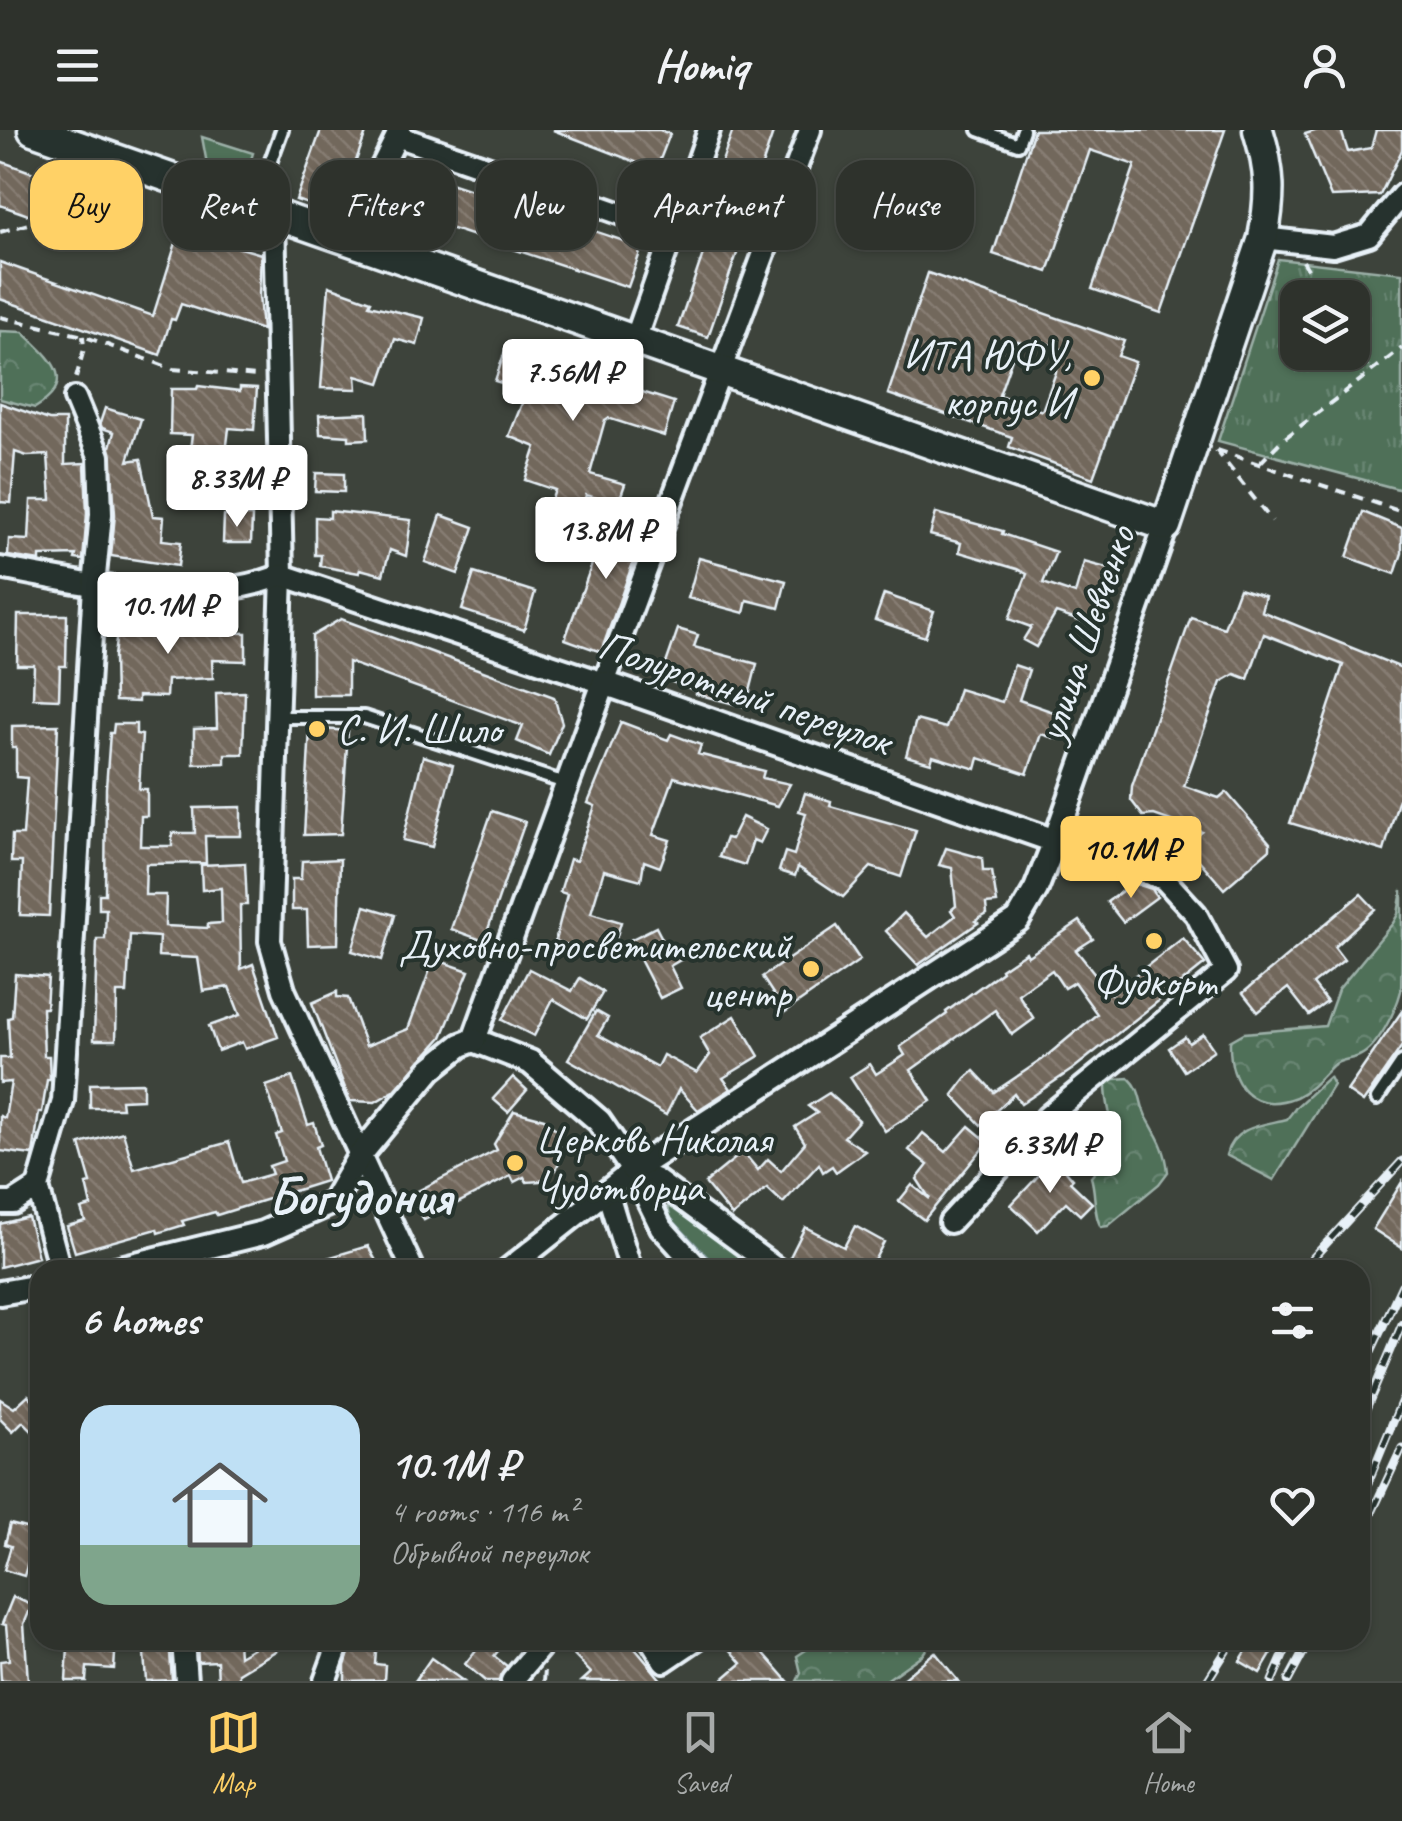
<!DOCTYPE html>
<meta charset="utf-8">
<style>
:root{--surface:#2e322c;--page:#363a34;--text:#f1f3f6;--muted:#a7aaa9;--line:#494d48;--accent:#ffd166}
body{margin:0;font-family:Caveat,sans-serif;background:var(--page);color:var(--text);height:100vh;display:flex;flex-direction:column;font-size:38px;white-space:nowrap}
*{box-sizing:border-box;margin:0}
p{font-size:32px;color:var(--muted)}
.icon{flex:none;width:55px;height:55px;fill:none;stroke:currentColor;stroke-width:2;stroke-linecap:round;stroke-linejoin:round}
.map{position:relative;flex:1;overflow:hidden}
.sheet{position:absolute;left:30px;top:1130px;width:1340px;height:390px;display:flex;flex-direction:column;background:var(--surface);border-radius:30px;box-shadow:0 2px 8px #0004,0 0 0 2px var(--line)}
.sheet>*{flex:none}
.banner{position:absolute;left:30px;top:30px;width:1342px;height:90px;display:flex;gap:20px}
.tools{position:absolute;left:1280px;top:150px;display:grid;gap:20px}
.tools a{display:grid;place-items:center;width:90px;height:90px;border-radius:20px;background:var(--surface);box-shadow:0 2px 8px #0004,0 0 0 2px var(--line);font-size:50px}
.price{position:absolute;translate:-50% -85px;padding:0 22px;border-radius:10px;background:#fff;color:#222;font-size:32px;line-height:65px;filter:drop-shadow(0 2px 5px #0008)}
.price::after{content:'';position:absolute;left:50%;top:60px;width:30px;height:22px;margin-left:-15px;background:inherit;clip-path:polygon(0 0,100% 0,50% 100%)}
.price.on{background:var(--accent);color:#111}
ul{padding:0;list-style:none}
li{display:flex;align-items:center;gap:30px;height:250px;padding:0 50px}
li+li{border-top:2px solid var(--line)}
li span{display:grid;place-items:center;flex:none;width:280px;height:200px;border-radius:30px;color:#555}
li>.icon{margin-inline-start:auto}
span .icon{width:120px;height:120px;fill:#fffc;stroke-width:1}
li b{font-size:42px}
h2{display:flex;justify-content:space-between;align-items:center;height:120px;padding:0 50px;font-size:42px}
.pill{padding:0 35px;border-radius:30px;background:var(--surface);box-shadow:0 2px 8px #0004,0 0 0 2px var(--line);font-size:35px;line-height:90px}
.pill.on{background:var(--accent);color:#111}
header{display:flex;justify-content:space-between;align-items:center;height:130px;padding:0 50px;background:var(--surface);font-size:45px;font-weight:800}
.tab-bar{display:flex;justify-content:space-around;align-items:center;height:140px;border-top:2px solid var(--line);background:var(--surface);font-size:28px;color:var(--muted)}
.tab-bar a{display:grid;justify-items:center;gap:5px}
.tab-bar .on{color:var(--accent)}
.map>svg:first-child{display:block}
.grass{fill:#4f7059;stroke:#9cb0a8;stroke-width:2.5}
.forest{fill:url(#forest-crowns);stroke:#9cb0a8;stroke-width:2.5}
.park{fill:url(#park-tufts);stroke:#9cb0a8;stroke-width:2.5;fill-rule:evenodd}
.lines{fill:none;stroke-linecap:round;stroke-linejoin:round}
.stream{stroke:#879ca5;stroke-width:5}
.building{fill:url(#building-back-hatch);stroke:#e8f1f8;stroke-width:2.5;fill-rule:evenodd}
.service-casing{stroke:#e8f1f8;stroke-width:18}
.minor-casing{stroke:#e8f1f8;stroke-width:28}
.tertiary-casing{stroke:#e8f1f8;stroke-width:30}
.secondary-casing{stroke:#e8f1f8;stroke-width:35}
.path{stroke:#e8f1f8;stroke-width:4;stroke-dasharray:10 8;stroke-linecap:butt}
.service{stroke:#26332d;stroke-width:10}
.minor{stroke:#26332d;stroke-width:20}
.tertiary{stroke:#26332d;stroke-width:22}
.secondary{stroke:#26332d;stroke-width:28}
.rail-casing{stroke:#e8f1f8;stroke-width:9}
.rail{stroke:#26332d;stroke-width:5;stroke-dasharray:15;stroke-linecap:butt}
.poi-dot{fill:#ffd166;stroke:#26332d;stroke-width:4}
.labels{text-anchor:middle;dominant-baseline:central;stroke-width:8;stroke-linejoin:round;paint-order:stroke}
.poi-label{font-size:42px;fill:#e8f1f8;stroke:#26332d;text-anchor:end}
.street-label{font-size:42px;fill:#e8f1f8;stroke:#26332d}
.district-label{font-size:52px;font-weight:bold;fill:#e8f1f8;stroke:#26332d}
</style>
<header><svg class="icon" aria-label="menu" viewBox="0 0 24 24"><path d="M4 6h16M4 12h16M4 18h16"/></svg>Homiq<svg class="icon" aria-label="person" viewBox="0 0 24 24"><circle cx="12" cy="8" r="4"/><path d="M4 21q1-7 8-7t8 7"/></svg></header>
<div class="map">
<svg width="1402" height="1551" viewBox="0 0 1402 1551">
<defs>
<pattern id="forest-crowns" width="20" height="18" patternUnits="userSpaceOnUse" patternTransform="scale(2.5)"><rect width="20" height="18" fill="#4f7059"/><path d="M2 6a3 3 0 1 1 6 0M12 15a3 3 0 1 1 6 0" fill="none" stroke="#688572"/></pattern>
<pattern id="park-tufts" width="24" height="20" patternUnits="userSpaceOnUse" patternTransform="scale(2.5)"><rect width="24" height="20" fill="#4f7059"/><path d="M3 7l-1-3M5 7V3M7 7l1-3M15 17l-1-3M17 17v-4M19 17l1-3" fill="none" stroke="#688572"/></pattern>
<pattern id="building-back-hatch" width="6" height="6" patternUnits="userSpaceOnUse" patternTransform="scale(2.5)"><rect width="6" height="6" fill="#72675b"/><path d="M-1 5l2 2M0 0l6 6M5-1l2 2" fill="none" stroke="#867d73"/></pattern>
</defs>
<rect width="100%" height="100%" fill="#3d433b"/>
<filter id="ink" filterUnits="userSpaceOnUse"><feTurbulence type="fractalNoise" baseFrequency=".01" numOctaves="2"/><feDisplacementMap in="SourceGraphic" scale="20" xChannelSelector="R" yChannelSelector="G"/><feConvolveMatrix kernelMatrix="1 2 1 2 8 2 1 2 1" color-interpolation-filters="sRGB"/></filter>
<g filter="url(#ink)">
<polygon class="grass" points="202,7 253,23 246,46 207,34"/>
<g class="forest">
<path d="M0 201 23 202C48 227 81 250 35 278L0 269Z"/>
<path d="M1402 760C1402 786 1402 838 1401 861 1396 880 1378 918 1359 926 1350 930 1339 929 1331 937 1320 948 1311 960 1296 967 1250 985 1229 953 1230 911L1244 903 1325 896 1338 860 1393 793 1398 784Z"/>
<path d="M1329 947 1333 955 1274 1050 1226 1025C1233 996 1263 995 1287 989L1297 976Z"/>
<path d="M1129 948C1142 960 1139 972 1146 986 1157 1006 1166 1019 1168 1042L1159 1054 1108 1096 1101 1097C1093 1084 1096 1062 1091 1047L1115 1019C1115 995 1105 976 1106 953L1115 949Z"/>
<polygon points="676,1065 766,1140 714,1140 686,1112 671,1091 668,1077"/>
<polygon points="821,1510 932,1510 923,1524 885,1551 797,1551 801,1543 797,1526"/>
</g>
<path class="park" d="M1278 129 1402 143V360L1218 311ZM1298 168H1352V222H1298Z"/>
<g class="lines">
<g class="stream">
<polyline points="667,1086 718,1140"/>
<polyline points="668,1122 686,1140"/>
</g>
</g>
<g class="building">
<polygon points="321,0 367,0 337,84 296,70"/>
<polygon points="553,0 660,0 670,4 656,40"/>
<polygon points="733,0 774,0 754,59 730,54 731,51 717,46"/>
<polygon points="1034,0 1225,0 1161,183 1092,159 1135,35 1090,20 1048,142 993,124"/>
<polygon points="1318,0 1341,0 1348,22 1371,18 1376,0 1402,0 1402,20 1380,65 1331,67 1305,4"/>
<polygon points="0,31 45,47 43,52 99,68 90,99 33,82 31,86 0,75"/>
<polygon points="402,37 642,117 628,157 389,78"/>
<polygon points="718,80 749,89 708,207 678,197"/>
<polygon points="180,100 261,124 259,165 262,200 181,174 175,190 171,189 160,225 0,169 0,132 153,186"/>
<path d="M928 143 1124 211 1118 226 1135 232 1093 348 1009 317 1012 307 888 264ZM1036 209 1064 220 1042 281 999 265 1018 211 1033 217Z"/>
<polygon points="329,156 371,171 369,175 424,188 417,215 395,209 380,253 356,246 357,259 321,258"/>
<polygon points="507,215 589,240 588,245 674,272 664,306 608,288 605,290 590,344 625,354 618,374 586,365 578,390 548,381 555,360 525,350 536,317 509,306 527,261 495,251"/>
<polygon points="198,256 240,261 240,257 257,258 254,300 229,298 226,323 190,319 192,305 170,304 171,259 197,259"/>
<polygon points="0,273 49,290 65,290 65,334 85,333 87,384 83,430 75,429 76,425 40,426 40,431 8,426 9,409 29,410 31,370 51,370 48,325 27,326 15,322 11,373 0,372"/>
<polygon points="105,278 141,289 128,331 141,329 153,386 164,387 162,410 181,412 178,436 111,426 115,384 110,317 114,302 102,298 100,293"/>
<polygon points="367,283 368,309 349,310 349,306 320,304 319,285"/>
<polygon points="227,327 260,328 260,359 226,358"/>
<polygon points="316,343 344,344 344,362 315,361"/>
<polygon points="330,381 411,390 406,426 390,420 383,445 360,439 359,443 320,436 321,425 315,425 315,387 330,388"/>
<polygon points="611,381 647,394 601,522 565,509"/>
<polygon points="1363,382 1402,398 1402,423 1395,444 1347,427"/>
<polygon points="936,383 1003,401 1002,404 1056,422 1043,453 1075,464 1084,432 1110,439 1094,496 1056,483 1036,517 1023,510 1031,497 1009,489 1027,444 1017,439 959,422 961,413 930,405"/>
<polygon points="441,385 474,397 458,444 425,432"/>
<polygon points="224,386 252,386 251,413 223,413"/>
<polygon points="699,428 786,451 779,478 747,470 744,483 688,468"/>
<polygon points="474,443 535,462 524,500 462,480"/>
<polygon points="1239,458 1265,466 1261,481 1402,538 1402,658 1384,721 1290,693 1343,535 1264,504 1248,549 1235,544 1221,552 1184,656 1219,668 1226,662 1270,713 1270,719 1224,759 1186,715 1202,702 1154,685 1143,686 1131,670 1132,656 1191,487 1224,498"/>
<polygon points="884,464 934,481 925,507 875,490"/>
<polygon points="18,485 67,485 66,536 60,536 59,569 33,568 34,535 17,535"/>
<polygon points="341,489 554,567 562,593 549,625 517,611 523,596 348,532 348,565 312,565 312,506"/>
<polygon points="169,493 187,494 187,499 211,498 211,502 246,503 246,531 212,530 213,548 167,550 166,567 138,566 138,572 115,571 114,526 118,494 168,498"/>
<polygon points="678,499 698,505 694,517 757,534 746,577 696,564 697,561 661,548"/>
<polygon points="1014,535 1029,540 1019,570 1065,586 1057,609 1041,604 1027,644 979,628 976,639 933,626 931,633 906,626 916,590 946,598 959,559 1002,572"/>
<polygon points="245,562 243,624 225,624 225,633 194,634 194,599 217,598 216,563"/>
<polygon points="621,592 668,610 671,604 701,615 698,624 764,641 762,648 790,654 778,676 674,647 653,705 670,710 660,737 644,731 641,750 604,740 591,783 621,792 616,809 601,824 587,829 575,817 555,811 567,764 560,762 570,729 576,731 595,676 588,673"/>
<polygon points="114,594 136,594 136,604 142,605 139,659 147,659 147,686 141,686 140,716 172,716 172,703 195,703 194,678 241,677 241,706 205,706 206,733 146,734 145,765 166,765 165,796 208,798 208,794 222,793 221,758 202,760 201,735 245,733 247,775 240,775 241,839 253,834 278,907 245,919 242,912 218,921 209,896 240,885 229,857 203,861 198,828 158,826 159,807 130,805 127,863 117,863 116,910 94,910 97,809 105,809 106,779 99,779 99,764 105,764 106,658 110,603 113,603"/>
<polygon points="58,595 49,786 20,785 22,732 11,732 12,705 23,705 27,648 16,647 16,618 12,618 12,596"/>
<polygon points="310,598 348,601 341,704 304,705"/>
<polygon points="423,626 453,635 432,717 403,710"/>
<polygon points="805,663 831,671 830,676 916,700 901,747 871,737 843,767 798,737 795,746 779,741 785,722 794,725 806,683 799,681"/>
<polygon points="492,681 525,692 484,811 451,799"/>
<polygon points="742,687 767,699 760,713 753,710 745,735 719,727 726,708 731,709"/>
<polygon points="946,718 982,728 983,741 992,741 997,773 986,774 987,784 975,791 978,793 918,835 886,801 904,783 928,807 955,786 951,780 956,776 952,738 939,735"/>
<polygon points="340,729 338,814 308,815 307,780 292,780 292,749 301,749 302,731"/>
<polygon points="1133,753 1152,759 1157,767 1123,792 1107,772"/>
<polygon points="1361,764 1375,779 1334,817 1344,830 1313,854 1327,872 1309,885 1288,858 1258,882 1243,863"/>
<polygon points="365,776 395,785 382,830 352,821"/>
<polygon points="1080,791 1093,809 1076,820 1111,864 1183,808 1205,834 1073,939 1021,974 1014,964 981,995 953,965 966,948 974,941 994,962 1043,929 1097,884 1074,852 1064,858 1052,840 1018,864 1034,889 1012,905 995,880 911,940 931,971 885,1001 850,947 870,934 876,944 905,925 900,917 947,884 946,882 1002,841 1001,839 1026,822 1028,826"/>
<polygon points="837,796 860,830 785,882 762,847"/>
<polygon points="656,797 668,820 675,816 682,829 670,836 681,858 660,868 630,810"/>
<polygon points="434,829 469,841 442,907 394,961 375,972 350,971 312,873 337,862 337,867 348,868 366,916 408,899"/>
<polygon points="529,839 572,861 580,848 603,862 587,889 553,869 534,906 502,890"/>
<polygon points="15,844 48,847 46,878 42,878 44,926 49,926 50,950 47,950 42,982 39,982 33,1025 0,1021 0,986 5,988 11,952 0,953 0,928 10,928 8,888 12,887"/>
<polygon points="596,881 608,888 598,905 657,937 663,925 697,943 710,925 700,908 735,886 759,926 723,948 731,959 698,980 679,959 666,985 568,929"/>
<polygon points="1402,881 1402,916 1363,972 1347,961"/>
<polygon points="1203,904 1214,920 1184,941 1169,918 1185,907 1189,913"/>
<polygon points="292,947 308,995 314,993 321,1015 316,1017 326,1051 217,1085 215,1082 182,1091 184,1095 158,1103 157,1099 75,1122 67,1096 85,1091 81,1079 91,1076 86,1054 91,1053 80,1014 123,1002 134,1039 229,1012 241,1053 272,1044 269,1036 284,1031 276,1005 282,1003 266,956"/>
<polygon points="513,947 527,960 508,982 493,969"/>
<polygon points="143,953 143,969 121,970 122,978 90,978 90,954"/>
<polygon points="829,963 859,990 844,1007 865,1021 836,1042 832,1036 823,1042 819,1034 783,1073 767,1058 732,1086 705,1053 743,1022 758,1040 768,1029 781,1041 805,1013 795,997 817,983 808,976"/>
<polygon points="514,981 544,989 558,1001 561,1026 556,1040 540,1051 527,1052 524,1047 514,1052 511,1046 424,1090 410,1065 497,1020 494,1014"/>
<polygon points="969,996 988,1012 924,1090 899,1071 912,1055 930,1069 917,1049 928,1035 909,1020 923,1003 946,1022"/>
<polygon points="1055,1028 1073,1049 1070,1052 1092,1073 1080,1085 1066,1072 1038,1101 1011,1075"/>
<polygon points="1402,1052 1402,1118 1373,1099"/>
<polygon points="28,1087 38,1127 0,1137 0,1094"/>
<polygon points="855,1096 884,1112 869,1140 814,1140 790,1127 805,1097 844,1117"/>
<polygon points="368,1116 381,1140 301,1140 300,1136"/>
<polygon points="28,1265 40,1276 40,1309 23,1292 13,1302 0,1289 0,1269 14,1278"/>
<polygon points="10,1394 37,1401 24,1446 4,1440 11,1416 5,1414"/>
<polygon points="13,1467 32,1475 24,1494 28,1551 1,1551 0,1531 9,1530 6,1495 2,1494"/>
<polygon points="143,1510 169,1510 172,1550 146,1551"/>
<polygon points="266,1510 271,1510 277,1520 239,1543 239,1551 218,1551 217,1531 198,1532 197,1513 238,1511 239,1526"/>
<polygon points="353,1510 377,1510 375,1534 385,1535 384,1550 345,1551 345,1536"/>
<polygon points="458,1510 507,1510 494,1526 507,1536 499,1551 485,1551 465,1534 476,1520"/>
<polygon points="559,1510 628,1510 662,1551 582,1551 591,1543"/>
<polygon points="722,1510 773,1510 761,1520 788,1551 721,1551 742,1533"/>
<polygon points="1253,1510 1261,1510 1275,1518 1260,1543 1240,1531"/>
<polygon points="68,1517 115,1524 114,1539 87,1537 86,1551 66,1551"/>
<polygon points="935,1522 958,1551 900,1551"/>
<polygon points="431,1528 463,1551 415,1551"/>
</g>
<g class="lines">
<defs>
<g id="service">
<polyline points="979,0 1018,14 1023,0"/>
<polyline points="254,77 282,0"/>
<polyline points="278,587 364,587 565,653"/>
<polyline points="1377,969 1402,932"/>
</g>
<g id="minor">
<polyline points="397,6 673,102"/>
<polyline points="689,56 778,84"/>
<polyline points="274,85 282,445 270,811 284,860 413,1140"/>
<polyline points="1263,108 1333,116 1369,105 1402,65"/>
<polyline points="346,109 400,0"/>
<polyline points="635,210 709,0"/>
<path d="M0 438C91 455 192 479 282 445L604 553 810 0"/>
<polyline points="633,1040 656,1050 778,1140"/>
<polyline points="633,1040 661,1097 700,1140"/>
<polyline points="607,1061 631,1140"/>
<polyline points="0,1073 13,1073 38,1057"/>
<polyline points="950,1092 1048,986 1226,841 1196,784 1164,749 1055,711"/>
<polyline points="60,1140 38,1057 63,971 94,456 101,384 99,326 75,268"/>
<polyline points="507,1140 633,1040"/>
<polyline points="183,1510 186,1551"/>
<polyline points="651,1510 664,1531 695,1510"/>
<polyline points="325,1551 340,1510"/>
<polyline points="512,1551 546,1510"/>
</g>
<g id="tertiary">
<polyline points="474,910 530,932 599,991 633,1040 1018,790 1036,759 1055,711 1166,396"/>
<polyline points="474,910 604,553 1055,711"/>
<polyline points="112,1140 263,1103 333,1072 360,1025 431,939 461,915 474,910"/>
<polyline points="0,1163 40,1156"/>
</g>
<path id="secondary" d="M33 0 1166 396 1263 108C1271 66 1271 42 1258 0"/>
</defs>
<use href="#service" class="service-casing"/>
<use href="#minor" class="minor-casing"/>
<use href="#tertiary" class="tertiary-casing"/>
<use href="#secondary" class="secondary-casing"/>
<g class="path">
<polyline points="0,102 39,91 54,55 56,33"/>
<polyline points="1303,131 1325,168"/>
<polyline points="0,187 83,206 173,239 258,246"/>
<polyline points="1352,213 1371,243"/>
<polyline points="76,248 84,219 83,206"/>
<polyline points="1216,320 1272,391"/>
<polyline points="1217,320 1402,382"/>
<polyline points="1260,333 1281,311 1402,218"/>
<polyline points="544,1551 545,1540"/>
</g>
<use href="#service" class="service"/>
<use href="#minor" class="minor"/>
<use href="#tertiary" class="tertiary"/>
<use href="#secondary" class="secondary"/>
<defs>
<g id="rail">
<polyline points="1310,1131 1402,1031"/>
<polyline points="1360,1245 1402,1155"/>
<polyline points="1360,1293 1402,1194"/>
<polyline points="1360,1372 1402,1270"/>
<polyline points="1360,1408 1402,1318"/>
<polyline points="1207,1551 1233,1510"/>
<polyline points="1272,1551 1290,1510"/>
<polyline points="1288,1551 1310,1510"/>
</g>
</defs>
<use href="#rail" class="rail-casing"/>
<use href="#rail" class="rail"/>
</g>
</g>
<g class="poi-dot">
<circle cx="1092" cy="248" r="10"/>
<circle cx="317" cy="599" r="10"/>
<circle cx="1154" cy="811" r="10"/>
<circle cx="811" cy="839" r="10"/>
<circle cx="515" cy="1033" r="10"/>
</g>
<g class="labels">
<g class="poi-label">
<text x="1072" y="224">ИТА ЮФУ,<tspan x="1072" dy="48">корпус И</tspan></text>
<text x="337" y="599" text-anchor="start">С. И. Шило</text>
<text x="791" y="815">Духовно-просветительский<tspan x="791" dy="48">центр</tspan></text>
<text x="1154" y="852" text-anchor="middle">Фудкорт</text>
<text x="535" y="1009" text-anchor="start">Церковь Николая<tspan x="535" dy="48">Чудотворца</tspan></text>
</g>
<g class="street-label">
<text transform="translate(1086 504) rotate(-71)">улица Шевченко</text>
<text transform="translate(745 563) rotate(19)">Полуротный переулок</text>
</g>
<g class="district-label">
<text x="360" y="1067">Богудония</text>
</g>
</g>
</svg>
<div class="tools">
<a><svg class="icon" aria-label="layers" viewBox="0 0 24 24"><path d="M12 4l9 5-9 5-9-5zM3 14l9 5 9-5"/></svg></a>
</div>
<b class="price" style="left:573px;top:294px">7.56M ₽</b>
<b class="price" style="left:237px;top:400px">8.33M ₽</b>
<b class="price" style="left:606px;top:452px">13.8M ₽</b>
<b class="price" style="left:168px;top:527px">10.1M ₽</b>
<b class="price on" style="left:1131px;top:771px">10.1M ₽</b>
<b class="price" style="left:1050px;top:1066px">6.33M ₽</b>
<div class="banner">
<a class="pill on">Buy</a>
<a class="pill">Rent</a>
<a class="pill">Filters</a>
<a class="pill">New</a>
<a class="pill">Apartment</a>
<a class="pill">House</a>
</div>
<section class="sheet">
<h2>6 homes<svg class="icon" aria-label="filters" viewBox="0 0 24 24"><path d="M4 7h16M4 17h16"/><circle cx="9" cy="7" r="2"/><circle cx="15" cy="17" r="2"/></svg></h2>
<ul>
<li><span style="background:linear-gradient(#bfe0f5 70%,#7fa58c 0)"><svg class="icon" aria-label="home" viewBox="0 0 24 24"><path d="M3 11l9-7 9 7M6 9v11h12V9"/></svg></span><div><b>10.1M ₽</b><p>4 rooms · 116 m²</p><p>Обрывной переулок</p></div><svg class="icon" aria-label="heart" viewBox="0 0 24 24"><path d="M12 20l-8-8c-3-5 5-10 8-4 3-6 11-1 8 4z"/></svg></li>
</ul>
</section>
</div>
<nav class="tab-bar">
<a class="on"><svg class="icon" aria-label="map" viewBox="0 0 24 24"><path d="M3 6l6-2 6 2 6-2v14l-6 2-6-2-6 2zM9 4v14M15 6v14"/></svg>Map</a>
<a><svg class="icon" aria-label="saved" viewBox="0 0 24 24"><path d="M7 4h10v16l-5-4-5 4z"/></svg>Saved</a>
<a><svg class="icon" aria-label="home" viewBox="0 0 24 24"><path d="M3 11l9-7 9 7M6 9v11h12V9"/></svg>Home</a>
</nav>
